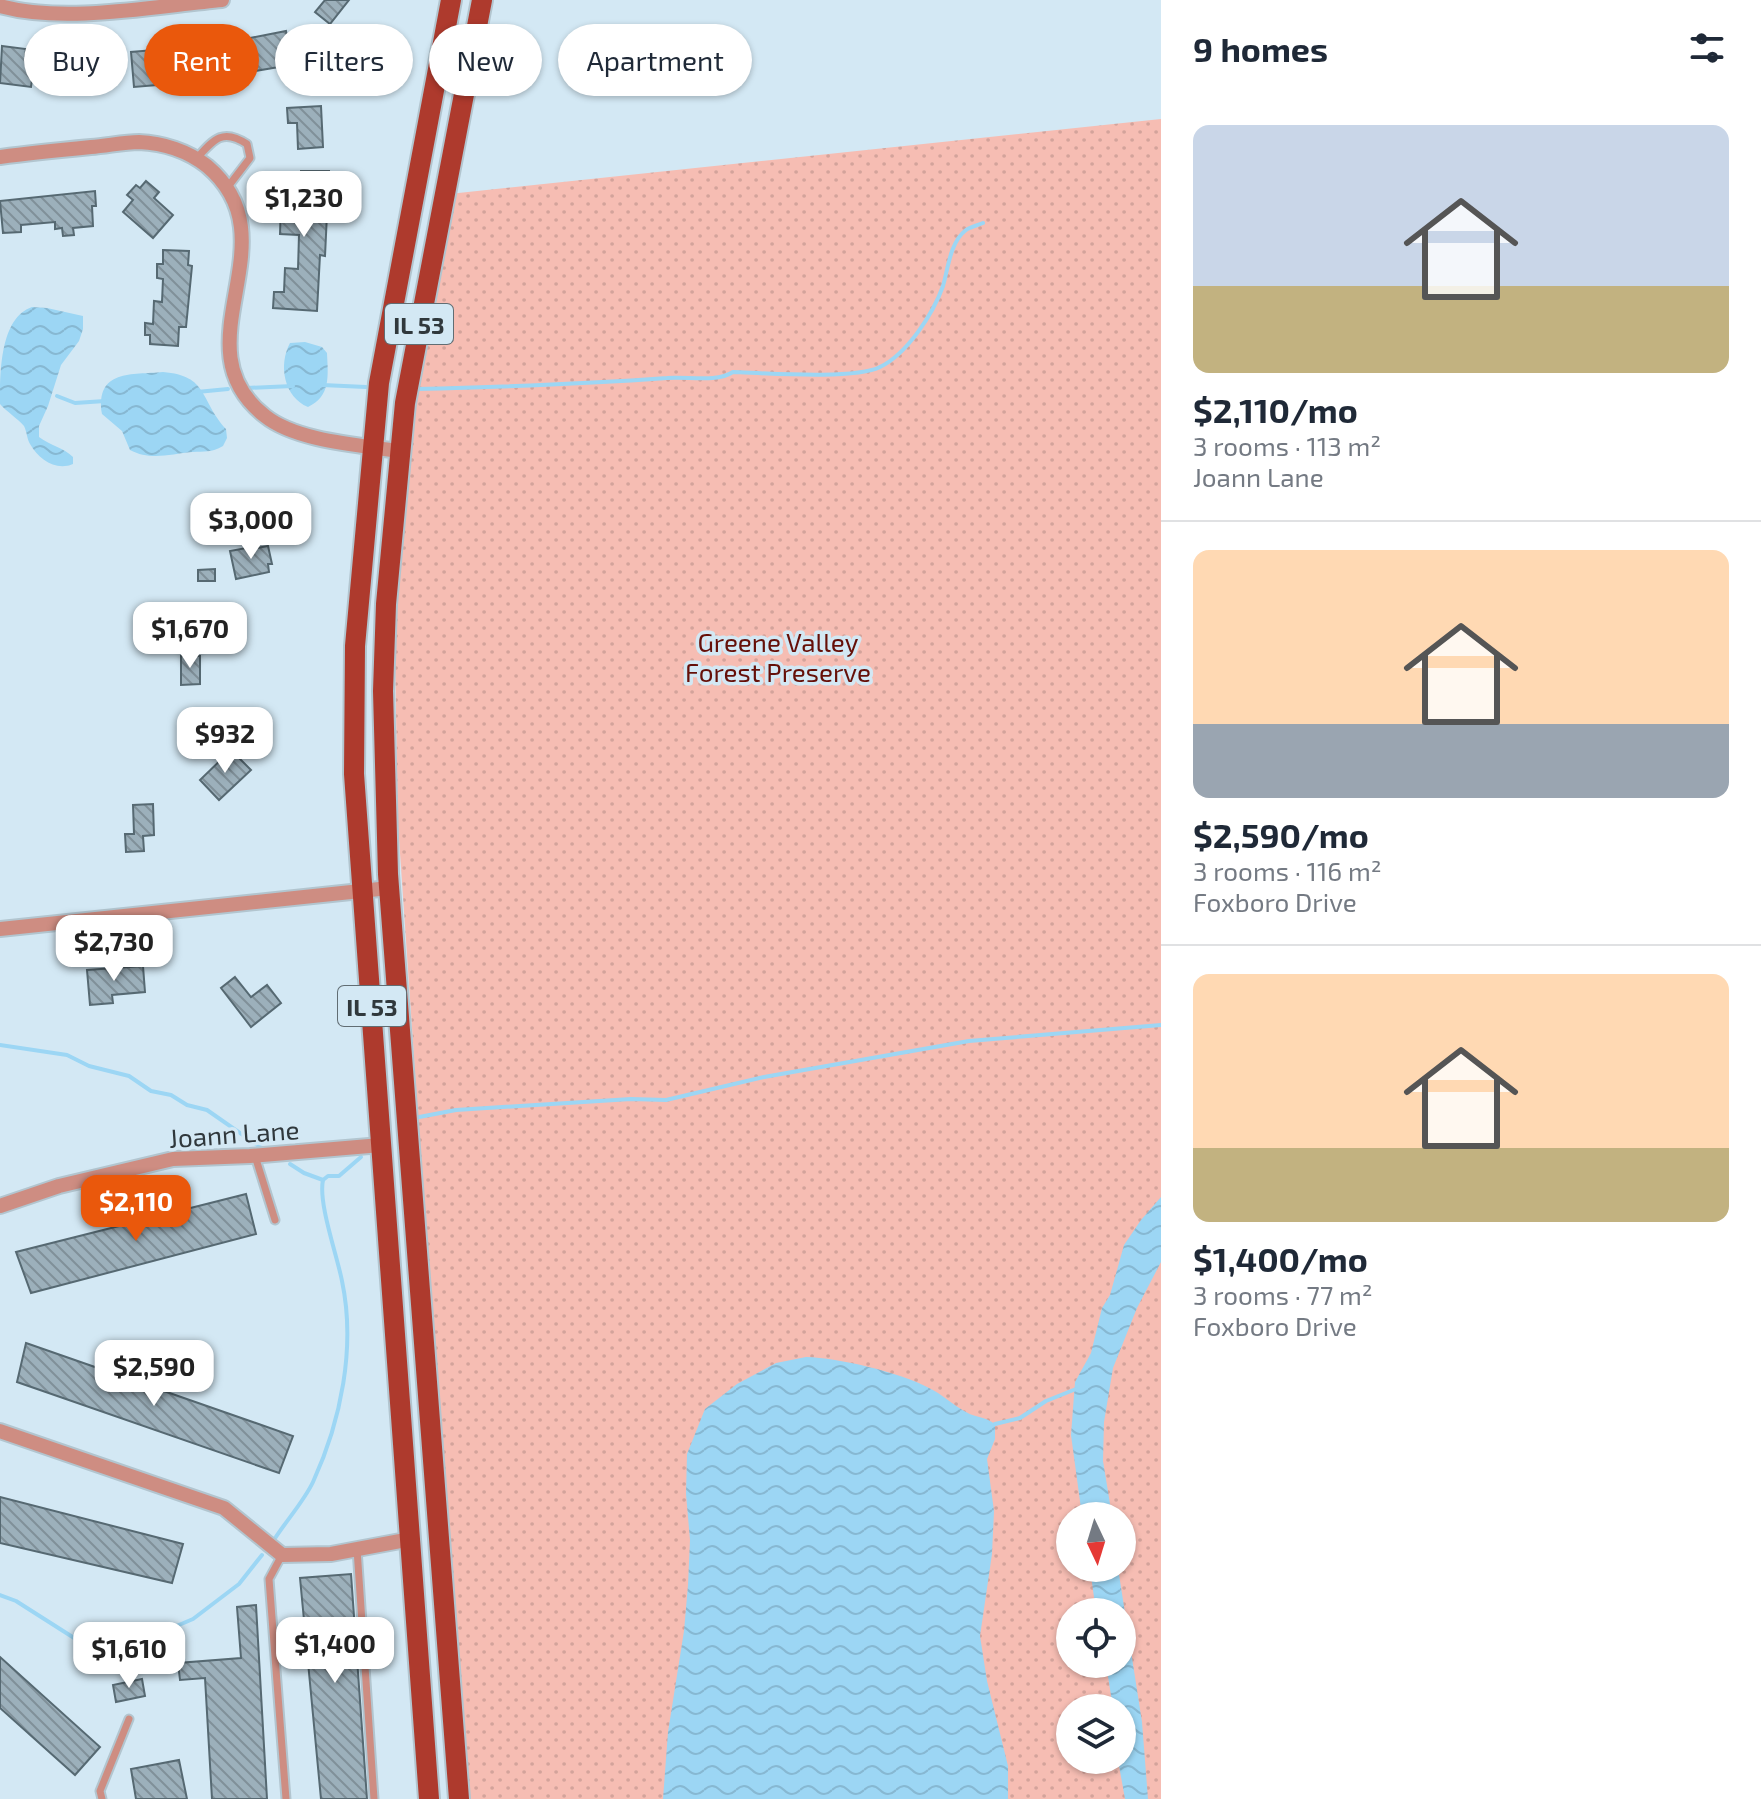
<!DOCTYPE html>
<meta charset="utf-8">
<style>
:root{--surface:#fff;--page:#f6f6f7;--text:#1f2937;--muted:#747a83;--line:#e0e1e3;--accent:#ea580c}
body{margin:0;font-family:"Exo 2",sans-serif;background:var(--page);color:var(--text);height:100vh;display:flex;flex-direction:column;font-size:30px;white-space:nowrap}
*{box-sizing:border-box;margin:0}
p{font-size:26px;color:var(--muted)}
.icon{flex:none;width:44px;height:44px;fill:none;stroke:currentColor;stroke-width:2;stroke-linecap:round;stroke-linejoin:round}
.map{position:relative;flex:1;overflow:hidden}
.side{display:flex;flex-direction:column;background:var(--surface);width:600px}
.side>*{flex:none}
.guide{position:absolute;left:24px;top:24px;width:760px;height:72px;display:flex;gap:16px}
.needle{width:52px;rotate:176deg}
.fabs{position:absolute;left:1056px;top:1502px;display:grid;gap:16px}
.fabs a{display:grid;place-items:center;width:80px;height:80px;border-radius:50%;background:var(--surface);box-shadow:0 2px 6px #0004;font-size:40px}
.price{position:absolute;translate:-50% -68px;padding:0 18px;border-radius:16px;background:#fff;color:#222;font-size:26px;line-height:52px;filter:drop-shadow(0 2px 4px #0008)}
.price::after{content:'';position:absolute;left:50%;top:48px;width:24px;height:18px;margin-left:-12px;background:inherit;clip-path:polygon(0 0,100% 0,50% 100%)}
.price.selected{background:var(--accent);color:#fff}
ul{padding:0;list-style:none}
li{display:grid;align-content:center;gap:16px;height:424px;padding:0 32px}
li+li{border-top:2px solid var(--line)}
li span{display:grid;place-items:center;height:248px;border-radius:16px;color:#555}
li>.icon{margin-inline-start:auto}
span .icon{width:144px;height:144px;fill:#fffc;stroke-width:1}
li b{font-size:34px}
h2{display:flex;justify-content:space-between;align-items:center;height:96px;padding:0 32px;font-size:34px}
.chip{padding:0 28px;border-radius:36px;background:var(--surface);box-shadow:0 2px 6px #0004;font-size:28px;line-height:72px}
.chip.selected{background:var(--accent);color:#fff}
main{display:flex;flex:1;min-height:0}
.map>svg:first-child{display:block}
.park{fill:url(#park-dots);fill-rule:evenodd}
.water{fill:url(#water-waves)}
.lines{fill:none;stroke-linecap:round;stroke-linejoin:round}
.stream{stroke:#9cd6f4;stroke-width:4}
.building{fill:url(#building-back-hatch);stroke:#566972;stroke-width:2}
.service-casing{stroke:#b2c5cf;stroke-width:11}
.minor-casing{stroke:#b2c5cf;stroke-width:18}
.primary-casing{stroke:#b2c5cf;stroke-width:24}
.service{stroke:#ce8d82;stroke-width:7}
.minor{stroke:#ce8d82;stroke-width:14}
.primary{stroke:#ae3a2d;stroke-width:20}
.labels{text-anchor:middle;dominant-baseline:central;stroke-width:7;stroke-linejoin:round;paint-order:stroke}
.shield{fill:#d3e8f4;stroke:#616d73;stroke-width:2}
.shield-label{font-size:24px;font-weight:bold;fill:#30383c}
.park-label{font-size:26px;fill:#650f08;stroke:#d3e8f4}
.street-label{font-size:26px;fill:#30383c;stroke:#d3e8f4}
</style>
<main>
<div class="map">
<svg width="1161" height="1799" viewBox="0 0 1161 1799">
<defs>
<pattern id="park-dots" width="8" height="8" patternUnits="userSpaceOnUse" patternTransform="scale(2)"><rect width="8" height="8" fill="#f6bdb3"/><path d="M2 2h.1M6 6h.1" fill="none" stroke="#d3a39b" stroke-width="1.8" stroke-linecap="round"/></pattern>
<pattern id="water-waves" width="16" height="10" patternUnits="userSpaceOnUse" patternTransform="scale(2)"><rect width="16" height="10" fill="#9cd6f4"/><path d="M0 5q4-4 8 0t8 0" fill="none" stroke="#87b8d2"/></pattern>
<pattern id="building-back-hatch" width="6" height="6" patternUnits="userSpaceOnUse" patternTransform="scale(2)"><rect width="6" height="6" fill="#9cb0bb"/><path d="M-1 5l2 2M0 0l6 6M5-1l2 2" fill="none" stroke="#809099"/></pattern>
</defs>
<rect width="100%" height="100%" fill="#d3e8f4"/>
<path class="park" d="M1161 119V1799H465L398 824 394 599 414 407 449 194ZM1070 1516H1122V1568H1070ZM1070 1612H1122V1664H1070ZM1070 1708H1122V1760H1070Z"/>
<g class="water">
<path d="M32 307 47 308 83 316V329L79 341 61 365 48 406 39 426V437C51 446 63 447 73 457V464C56 471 39 460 30 444 27 439 27 432 24 426 17 418 7 412 0 404 0 372 0 318 32 307Z"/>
<path d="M305 342 322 347 327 353C328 376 331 396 308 407 284 397 278 365 290 343Z"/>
<path d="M163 372C209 376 199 399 226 429L227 438 223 446C211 453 205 451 192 452 171 454 150 461 130 450L122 431 102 414C95 369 132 375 163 372Z"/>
<polygon points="1161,1197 1161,1262 1137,1308 1113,1368 1104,1422 1103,1461 1112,1516 1082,1516 1071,1435 1075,1382 1091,1353 1102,1308 1110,1295 1124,1245 1141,1220"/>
<path d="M806 1357C839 1358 899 1372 929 1388 942 1394 953 1405 966 1412 976 1418 984 1416 995 1424V1439L987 1459 994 1511 992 1554 980 1636 987 1681 1008 1766V1799H663L668 1732 684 1631 688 1585 690 1540 686 1494 687 1454 705 1409 737 1384 776 1363Z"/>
<polygon points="1090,1568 1118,1568 1142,1722 1148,1799 1125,1799 1118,1760 1122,1760 1122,1708 1113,1708 1106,1664 1122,1664 1122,1612 1096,1612"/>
</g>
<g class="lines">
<g class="stream">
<polyline points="322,385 366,387"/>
<polyline points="247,388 293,386"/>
<path d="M416 389C500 387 584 384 667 378 687 376 716 383 733 372 763 373 855 380 880 367 907 354 933 314 943 286 948 269 950 242 966 230 970 227 978 225 983 223"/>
<polyline points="197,392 228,389"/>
<polyline points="57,396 75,403 105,401"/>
<polyline points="0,1045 67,1055 89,1066 129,1076 151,1091 171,1095 187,1105 207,1110 263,1149"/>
<polyline points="414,1118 456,1110 631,1099 666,1100 764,1077 969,1041 1161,1025"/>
<polyline points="290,1164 304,1173 323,1180 328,1176 339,1176 361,1157"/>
<polyline points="995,1424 1020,1418 1046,1401 1076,1389"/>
<path d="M272 1543C284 1523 303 1503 313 1482 341 1421 356 1347 342 1281 337 1255 318 1203 323 1180"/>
<polyline points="0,1595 16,1601 104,1657 144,1646 160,1633 193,1619 239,1584 262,1555"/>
</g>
</g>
<g class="building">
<polygon points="325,0 349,0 330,24 315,12"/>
<polygon points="286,31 291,65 255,71 254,66 249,66 245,39"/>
<polygon points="209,42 209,46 220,45 222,66 214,66 214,73 201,74 201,68 195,68 194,59 185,60 184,44"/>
<polygon points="2,46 26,49 25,56 35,57 31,87 0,83"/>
<polygon points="154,50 154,57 166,56 169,84 134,87 131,52"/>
<polygon points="98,55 99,79 58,80 58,56"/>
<polygon points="321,106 323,147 298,149 297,123 288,123 287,108"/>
<polygon points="301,171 329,171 325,256 320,255 317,311 273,308 274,292 284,292 285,268 298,269 299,235 280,234 281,203 279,203 279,186 301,186"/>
<polygon points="146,181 159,192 154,198 173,215 153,238 123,212 133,200 127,195 136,185 140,188"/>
<polygon points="95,191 96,206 92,206 93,226 73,228 74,235 63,236 62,228 55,229 55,222 21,225 21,232 3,233 0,201"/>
<polygon points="163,250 189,251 188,265 192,266 186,327 179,327 178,346 150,344 150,335 145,335 145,323 153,324 154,301 162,302 163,279 157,278 157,264 163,264"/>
<polygon points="257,546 257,548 268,546 272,564 268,564 269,572 236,579 230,551"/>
<polygon points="215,569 215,581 198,581 198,570"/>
<polygon points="179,604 206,605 205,636 177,634"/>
<polygon points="181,656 200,656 200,684 181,685"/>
<polygon points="231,750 251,770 219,800 200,780"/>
<polygon points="153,804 154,835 143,836 144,851 126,852 125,834 134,834 133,805"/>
<polygon points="143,966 145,992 112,995 113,1003 90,1005 87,970"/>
<polygon points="235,977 251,997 267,985 281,1003 251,1027 221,988"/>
<polygon points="246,1194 256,1234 31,1293 16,1252"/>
<polygon points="26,1343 293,1436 279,1473 17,1382"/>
<polygon points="0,1497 183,1544 172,1583 0,1543"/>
<polygon points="351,1574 367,1799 321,1799 300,1578"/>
<polygon points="256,1605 267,1799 212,1799 205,1678 180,1680 178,1663 241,1658 237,1607"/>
<polygon points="0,1657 100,1747 75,1775 0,1708"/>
<polygon points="142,1679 145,1696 116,1702 113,1685"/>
<polygon points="179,1760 187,1799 136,1799 131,1769"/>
</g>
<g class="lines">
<defs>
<g id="service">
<path d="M197 158C214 139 223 128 247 144L250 158 227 188"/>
<polyline points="255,1156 275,1220"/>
<polyline points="357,1549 374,1799"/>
<polyline points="282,1555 269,1579 286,1799"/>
<polyline points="102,1799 100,1791 129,1719"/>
</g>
<g id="minor">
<path d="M0 6C64 24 156 6 222 0"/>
<path d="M0 157C30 153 60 150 91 147 107 146 123 142 139 142 163 143 188 151 207 166 296 241 175 346 265 416 296 441 359 445 399 451"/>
<polyline points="0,929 389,888"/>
<polyline points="0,1206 59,1186 173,1159 250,1156 381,1145"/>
<polyline points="0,1431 224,1508 282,1555 331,1554 411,1539"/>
</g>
<g id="primary">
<polyline points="429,1799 354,774 355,646 379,383 451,0"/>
<polyline points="459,1799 388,874 383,691 386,604 405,403 482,0"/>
</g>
</defs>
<use href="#service" class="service-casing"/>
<use href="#minor" class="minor-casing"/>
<use href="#primary" class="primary-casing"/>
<use href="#service" class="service"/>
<use href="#minor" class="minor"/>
<use href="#primary" class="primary"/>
</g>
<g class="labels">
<g class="shield">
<rect x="385" y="304" width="68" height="40" rx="6"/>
<rect x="338" y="986" width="68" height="40" rx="6"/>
</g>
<g class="shield-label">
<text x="419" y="324">IL 53</text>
<text x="372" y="1006">IL 53</text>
</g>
<g class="park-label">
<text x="778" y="641">Greene Valley<tspan x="778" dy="30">Forest Preserve</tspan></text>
</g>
<g class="street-label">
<text transform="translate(234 1133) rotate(-4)">Joann Lane</text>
</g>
</g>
</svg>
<div class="fabs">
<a><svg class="needle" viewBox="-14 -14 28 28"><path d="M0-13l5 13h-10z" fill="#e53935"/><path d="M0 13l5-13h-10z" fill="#747a83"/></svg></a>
<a><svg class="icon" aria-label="locate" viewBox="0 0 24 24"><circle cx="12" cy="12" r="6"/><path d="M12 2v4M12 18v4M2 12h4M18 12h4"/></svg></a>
<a><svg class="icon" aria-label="layers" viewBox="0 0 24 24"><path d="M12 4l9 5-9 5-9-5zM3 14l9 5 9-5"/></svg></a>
</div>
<b class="price" style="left:304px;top:239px">$1,230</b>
<b class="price" style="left:251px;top:561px">$3,000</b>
<b class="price" style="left:190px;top:670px">$1,670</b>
<b class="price" style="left:225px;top:775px">$932</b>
<b class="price" style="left:114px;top:983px">$2,730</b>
<b class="price selected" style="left:136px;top:1243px">$2,110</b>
<b class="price" style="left:154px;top:1408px">$2,590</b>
<b class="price" style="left:335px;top:1685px">$1,400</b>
<b class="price" style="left:129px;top:1690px">$1,610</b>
<div class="guide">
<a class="chip">Buy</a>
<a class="chip selected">Rent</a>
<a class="chip">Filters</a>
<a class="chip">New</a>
<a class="chip">Apartment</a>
</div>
</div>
<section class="side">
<h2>9 homes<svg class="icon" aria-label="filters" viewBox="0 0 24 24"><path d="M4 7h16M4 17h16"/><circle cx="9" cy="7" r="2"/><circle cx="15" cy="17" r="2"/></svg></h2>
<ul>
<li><span style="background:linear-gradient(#c9d6e8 65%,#c2b280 0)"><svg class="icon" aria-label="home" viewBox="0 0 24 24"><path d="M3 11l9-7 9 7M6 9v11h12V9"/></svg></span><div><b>$2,110/mo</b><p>3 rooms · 113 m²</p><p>Joann Lane</p></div></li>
<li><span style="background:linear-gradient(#ffd9b3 70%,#9aa5b1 0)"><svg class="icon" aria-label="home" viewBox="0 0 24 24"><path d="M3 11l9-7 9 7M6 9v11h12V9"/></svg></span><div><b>$2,590/mo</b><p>3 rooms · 116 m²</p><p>Foxboro Drive</p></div></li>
<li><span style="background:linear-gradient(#ffd9b3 70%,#c2b280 0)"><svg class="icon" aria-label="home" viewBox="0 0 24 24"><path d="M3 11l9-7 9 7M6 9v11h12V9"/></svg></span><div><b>$1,400/mo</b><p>3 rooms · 77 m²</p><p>Foxboro Drive</p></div></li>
</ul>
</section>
</main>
